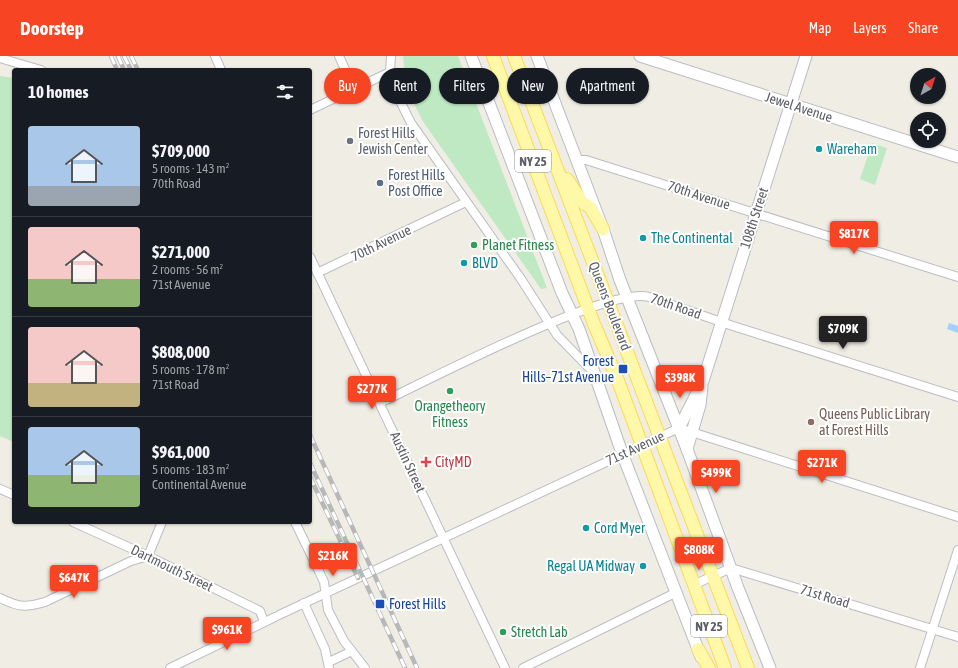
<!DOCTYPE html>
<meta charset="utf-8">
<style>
:root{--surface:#171b24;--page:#242831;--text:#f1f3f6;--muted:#9ea1a6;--line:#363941;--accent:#f74422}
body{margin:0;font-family:"Asap Condensed",sans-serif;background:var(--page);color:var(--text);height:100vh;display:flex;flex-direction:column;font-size:15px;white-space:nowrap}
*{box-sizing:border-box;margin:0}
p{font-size:13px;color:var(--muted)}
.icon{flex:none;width:22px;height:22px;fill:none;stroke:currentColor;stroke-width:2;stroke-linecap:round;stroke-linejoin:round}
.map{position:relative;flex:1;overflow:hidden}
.sheet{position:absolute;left:12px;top:12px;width:300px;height:456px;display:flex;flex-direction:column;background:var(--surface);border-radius:4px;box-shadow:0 1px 3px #0004}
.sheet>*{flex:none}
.banner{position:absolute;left:324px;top:12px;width:380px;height:36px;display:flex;gap:8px}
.needle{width:26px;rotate:39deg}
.buttons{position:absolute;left:910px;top:12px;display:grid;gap:8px}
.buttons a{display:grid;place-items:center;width:36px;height:36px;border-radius:50%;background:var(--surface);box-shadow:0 1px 3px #0004;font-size:20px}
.price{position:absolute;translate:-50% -34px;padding:0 9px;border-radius:4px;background:var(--accent);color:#fff;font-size:13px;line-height:26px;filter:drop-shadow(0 1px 2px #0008)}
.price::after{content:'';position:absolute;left:50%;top:24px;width:12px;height:9px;margin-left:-6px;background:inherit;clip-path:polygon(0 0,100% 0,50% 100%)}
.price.active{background:#222;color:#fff}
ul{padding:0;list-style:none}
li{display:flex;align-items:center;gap:12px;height:100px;padding:0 16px}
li+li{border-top:1px solid var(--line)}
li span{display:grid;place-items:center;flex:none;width:112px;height:80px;border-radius:4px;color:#555}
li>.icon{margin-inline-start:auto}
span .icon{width:48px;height:48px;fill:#fffc;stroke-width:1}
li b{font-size:17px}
h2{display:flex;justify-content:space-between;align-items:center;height:48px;padding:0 16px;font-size:17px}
.chip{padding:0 14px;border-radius:18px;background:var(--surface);box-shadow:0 1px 3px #0004;font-size:14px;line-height:36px}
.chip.active{background:var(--accent);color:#fff}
header{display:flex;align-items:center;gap:24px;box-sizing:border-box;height:56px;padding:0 20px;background:var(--accent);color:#fff}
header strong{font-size:19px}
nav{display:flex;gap:22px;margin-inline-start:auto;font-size:14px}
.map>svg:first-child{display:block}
.green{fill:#bee9c2}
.water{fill:#a4d0ff}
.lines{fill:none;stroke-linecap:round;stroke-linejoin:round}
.street-casing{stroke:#bbbdc4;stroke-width:10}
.secondary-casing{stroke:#b9bcc3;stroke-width:13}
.primary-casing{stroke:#fdda4f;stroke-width:14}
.street{stroke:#fff;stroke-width:8}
.secondary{stroke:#fff;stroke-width:11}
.primary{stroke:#fff8a9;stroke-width:12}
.rail-casing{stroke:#b7b8b9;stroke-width:4.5}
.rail{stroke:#fff;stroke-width:3;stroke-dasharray:9;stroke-linecap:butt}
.worship-dot{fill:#6b7280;stroke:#fff;stroke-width:1.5}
.culture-dot{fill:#0f9aa8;stroke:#fff;stroke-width:1.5}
.service-dot{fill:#5c6f8a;stroke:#fff;stroke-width:1.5}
.leisure-dot{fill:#2e9e5b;stroke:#fff;stroke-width:1.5}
.transit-dot{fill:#1a4fb4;stroke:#fff;stroke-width:1.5}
.education-dot{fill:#8d6e63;stroke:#fff;stroke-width:1.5}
.health-dot{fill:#e0444e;stroke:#fff;stroke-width:1.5}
.labels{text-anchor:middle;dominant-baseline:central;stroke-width:4;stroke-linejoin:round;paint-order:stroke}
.shield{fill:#fff;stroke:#8d8f94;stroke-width:1}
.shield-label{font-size:13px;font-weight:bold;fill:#5c5f66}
.street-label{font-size:14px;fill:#5c5f66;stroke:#fff}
.worship-label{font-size:14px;fill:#5b616d;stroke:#fff;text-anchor:start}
.culture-label{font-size:14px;fill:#0d838f;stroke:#fff;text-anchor:start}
.service-label{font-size:14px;fill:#4e5e75;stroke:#fff;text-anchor:start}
.leisure-label{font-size:14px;fill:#27864d;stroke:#fff;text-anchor:start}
.transit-label{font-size:14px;fill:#164399;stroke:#fff;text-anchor:end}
.education-label{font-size:14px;fill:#785e54;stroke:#fff;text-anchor:start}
.health-label{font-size:14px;fill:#be3a42;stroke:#fff;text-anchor:start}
</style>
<header>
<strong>Doorstep</strong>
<nav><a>Map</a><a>Layers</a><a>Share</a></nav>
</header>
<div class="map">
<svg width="958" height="612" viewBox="0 0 958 612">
<rect width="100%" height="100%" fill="#f0eee4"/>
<g class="green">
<path d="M403 0H458L547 232 541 233 424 67C411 44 405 27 403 0Z"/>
<polygon points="0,20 14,22 14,386 0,380"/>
<polygon points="872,87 887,92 875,129 860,123"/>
</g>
<polygon class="water" points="949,267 958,270 958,277 947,273"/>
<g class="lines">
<defs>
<g id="street">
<polyline points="215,0 221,14"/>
<polyline points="339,0 354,33"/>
<polyline points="391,0 390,16 401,47 411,67 521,223 557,279 592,315"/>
<polyline points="3,3 41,14"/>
<polyline points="310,54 390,16"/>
<polyline points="576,104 586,104 958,221"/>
<polyline points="310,201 505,612"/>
<polyline points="317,217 466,146"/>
<path d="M380 347C425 326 610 229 649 241L733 270 958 341"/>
<polyline points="0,433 14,439"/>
<polyline points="73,466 148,500 260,555 264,566"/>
<polyline points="295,466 314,505"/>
<polyline points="317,511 324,526 328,554 344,585 365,612"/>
<polyline points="693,529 731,512 958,581"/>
<path d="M0 542C19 551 24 552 45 546L131 505 148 500 162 466"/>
<polyline points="304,547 325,593 329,612"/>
<polyline points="279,559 679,372 958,461"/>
<polyline points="329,606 352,595"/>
<polyline points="170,612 275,561"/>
<polyline points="523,612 677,536"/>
<polyline points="920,612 958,494"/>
</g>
<g id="secondary">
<polyline points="471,0 562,237 579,273 622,397 701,601"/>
<polyline points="537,0 603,173 620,224 687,393 738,532 770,612"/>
<polyline points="640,0 958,101"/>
<polyline points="679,372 703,325 806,0"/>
<polyline points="687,393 700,349 702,331"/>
</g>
<g id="primary">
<polyline points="493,0 594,268 617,322 725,612"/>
<polyline points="514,0 748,612"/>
<polyline points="567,123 583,147 590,151 603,173"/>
<polyline points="698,593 709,612"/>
</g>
</defs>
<use href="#street" class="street-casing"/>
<use href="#secondary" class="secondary-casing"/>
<use href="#primary" class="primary-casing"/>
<use href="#street" class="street"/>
<use href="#secondary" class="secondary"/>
<use href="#primary" class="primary"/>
<defs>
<g id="rail">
<polyline points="111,0 117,14"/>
<polyline points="118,0 124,14"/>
<polyline points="124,0 131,14"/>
<polyline points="131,0 138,14"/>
<polyline points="310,379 417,612"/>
<polyline points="310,407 405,612"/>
<polyline points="310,421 358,522"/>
</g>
</defs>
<use href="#rail" class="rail-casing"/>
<use href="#rail" class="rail"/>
</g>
<circle class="worship-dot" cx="350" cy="85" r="4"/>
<g class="culture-dot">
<circle cx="819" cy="93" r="4"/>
<circle cx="643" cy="182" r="4"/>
<circle cx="464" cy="207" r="4"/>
<circle cx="586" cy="472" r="4"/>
<circle cx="643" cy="510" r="4"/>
</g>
<circle class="service-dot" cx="380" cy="127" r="4"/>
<g class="leisure-dot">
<circle cx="474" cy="189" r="4"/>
<circle cx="450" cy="335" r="4"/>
<circle cx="503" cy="576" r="4"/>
</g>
<g class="transit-dot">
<rect x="618" y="308" width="10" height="10" rx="2"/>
<rect x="375" y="543" width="10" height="10" rx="2"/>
</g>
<circle class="education-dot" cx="811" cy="366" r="4"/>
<path class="health-dot" d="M424 400h4v4h4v4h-4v4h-4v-4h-4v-4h4z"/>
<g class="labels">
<g class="shield">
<rect x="515" y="94" width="36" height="22" rx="3"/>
<rect x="691" y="559" width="36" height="22" rx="3"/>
</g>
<g class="shield-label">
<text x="533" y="105">NY 25</text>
<text x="709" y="570">NY 25</text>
</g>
<g class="street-label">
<text transform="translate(799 51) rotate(18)">Jewel Avenue</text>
<text transform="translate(699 139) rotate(18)">70th Avenue</text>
<text transform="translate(754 162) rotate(-72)">108th Street</text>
<text transform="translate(381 187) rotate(-26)">70th Avenue</text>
<text transform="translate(610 250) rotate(69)">Queens Boulevard</text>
<text transform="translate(676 250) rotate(19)">70th Road</text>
<text transform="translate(635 392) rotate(-25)">71st Avenue</text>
<text transform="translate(408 406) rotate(65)">Austin Street</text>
<text transform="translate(172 512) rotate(26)">Dartmouth Street</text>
<text transform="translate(825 540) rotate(17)">71st Road</text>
</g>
<g class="worship-label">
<text x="358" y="77">Forest Hills<tspan x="358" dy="16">Jewish Center</tspan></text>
</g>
<g class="culture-label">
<text x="827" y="93">Wareham</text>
<text x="651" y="182">The Continental</text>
<text x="472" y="207">BLVD</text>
<text x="594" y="472">Cord Myer</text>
<text x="635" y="510" text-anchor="end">Regal UA Midway</text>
</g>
<g class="service-label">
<text x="388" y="119">Forest Hills<tspan x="388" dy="16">Post Office</tspan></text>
</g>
<g class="leisure-label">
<text x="482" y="189">Planet Fitness</text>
<text x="450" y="350" text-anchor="middle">Orangetheory<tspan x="450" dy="16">Fitness</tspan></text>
<text x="511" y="576">Stretch Lab</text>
</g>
<g class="transit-label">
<text x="614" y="305">Forest<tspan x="614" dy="16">Hills–71st Avenue</tspan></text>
<text x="389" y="548" text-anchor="start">Forest Hills</text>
</g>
<g class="education-label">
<text x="819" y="358">Queens Public Library<tspan x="819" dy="16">at Forest Hills</tspan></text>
</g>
<g class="health-label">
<text x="435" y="406">CityMD</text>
</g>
</g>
</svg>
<div class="buttons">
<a><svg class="needle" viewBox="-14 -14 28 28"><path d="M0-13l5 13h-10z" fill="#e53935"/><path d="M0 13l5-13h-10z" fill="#9ea1a6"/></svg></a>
<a><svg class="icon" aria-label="locate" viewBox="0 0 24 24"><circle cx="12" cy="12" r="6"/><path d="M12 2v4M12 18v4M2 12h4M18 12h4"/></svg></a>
</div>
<b class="price" style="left:854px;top:199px">$817K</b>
<b class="price active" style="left:843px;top:294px">$709K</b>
<b class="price" style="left:680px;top:343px">$398K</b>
<b class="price" style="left:372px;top:354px">$277K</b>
<b class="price" style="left:822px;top:428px">$271K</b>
<b class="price" style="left:716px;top:438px">$499K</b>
<b class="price" style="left:699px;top:515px">$808K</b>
<b class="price" style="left:333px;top:521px">$216K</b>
<b class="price" style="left:74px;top:543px">$647K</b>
<b class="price" style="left:227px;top:595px">$961K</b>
<div class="banner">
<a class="chip active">Buy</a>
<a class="chip">Rent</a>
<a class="chip">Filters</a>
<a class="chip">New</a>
<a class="chip">Apartment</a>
</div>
<section class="sheet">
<h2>10 homes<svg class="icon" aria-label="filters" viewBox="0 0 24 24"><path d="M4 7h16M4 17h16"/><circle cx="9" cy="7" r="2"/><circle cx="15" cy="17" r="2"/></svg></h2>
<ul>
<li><span style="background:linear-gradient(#a9c7e8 75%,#9aa5b1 0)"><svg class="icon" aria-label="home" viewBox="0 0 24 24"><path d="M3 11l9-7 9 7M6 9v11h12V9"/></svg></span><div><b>$709,000</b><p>5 rooms · 143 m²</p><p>70th Road</p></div></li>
<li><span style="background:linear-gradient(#f6c9c9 65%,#8fb573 0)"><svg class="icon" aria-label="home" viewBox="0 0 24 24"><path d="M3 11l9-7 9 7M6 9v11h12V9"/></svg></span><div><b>$271,000</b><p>2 rooms · 56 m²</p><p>71st Avenue</p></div></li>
<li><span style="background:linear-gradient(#f6c9c9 70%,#c2b280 0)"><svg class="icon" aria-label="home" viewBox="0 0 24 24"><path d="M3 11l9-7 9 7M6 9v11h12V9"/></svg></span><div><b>$808,000</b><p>5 rooms · 178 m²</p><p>71st Road</p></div></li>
<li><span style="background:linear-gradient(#a9c7e8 60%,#8fb573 0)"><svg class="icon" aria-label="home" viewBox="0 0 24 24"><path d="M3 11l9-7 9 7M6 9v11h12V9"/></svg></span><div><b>$961,000</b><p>5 rooms · 183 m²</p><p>Continental Avenue</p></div></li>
</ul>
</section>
</div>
